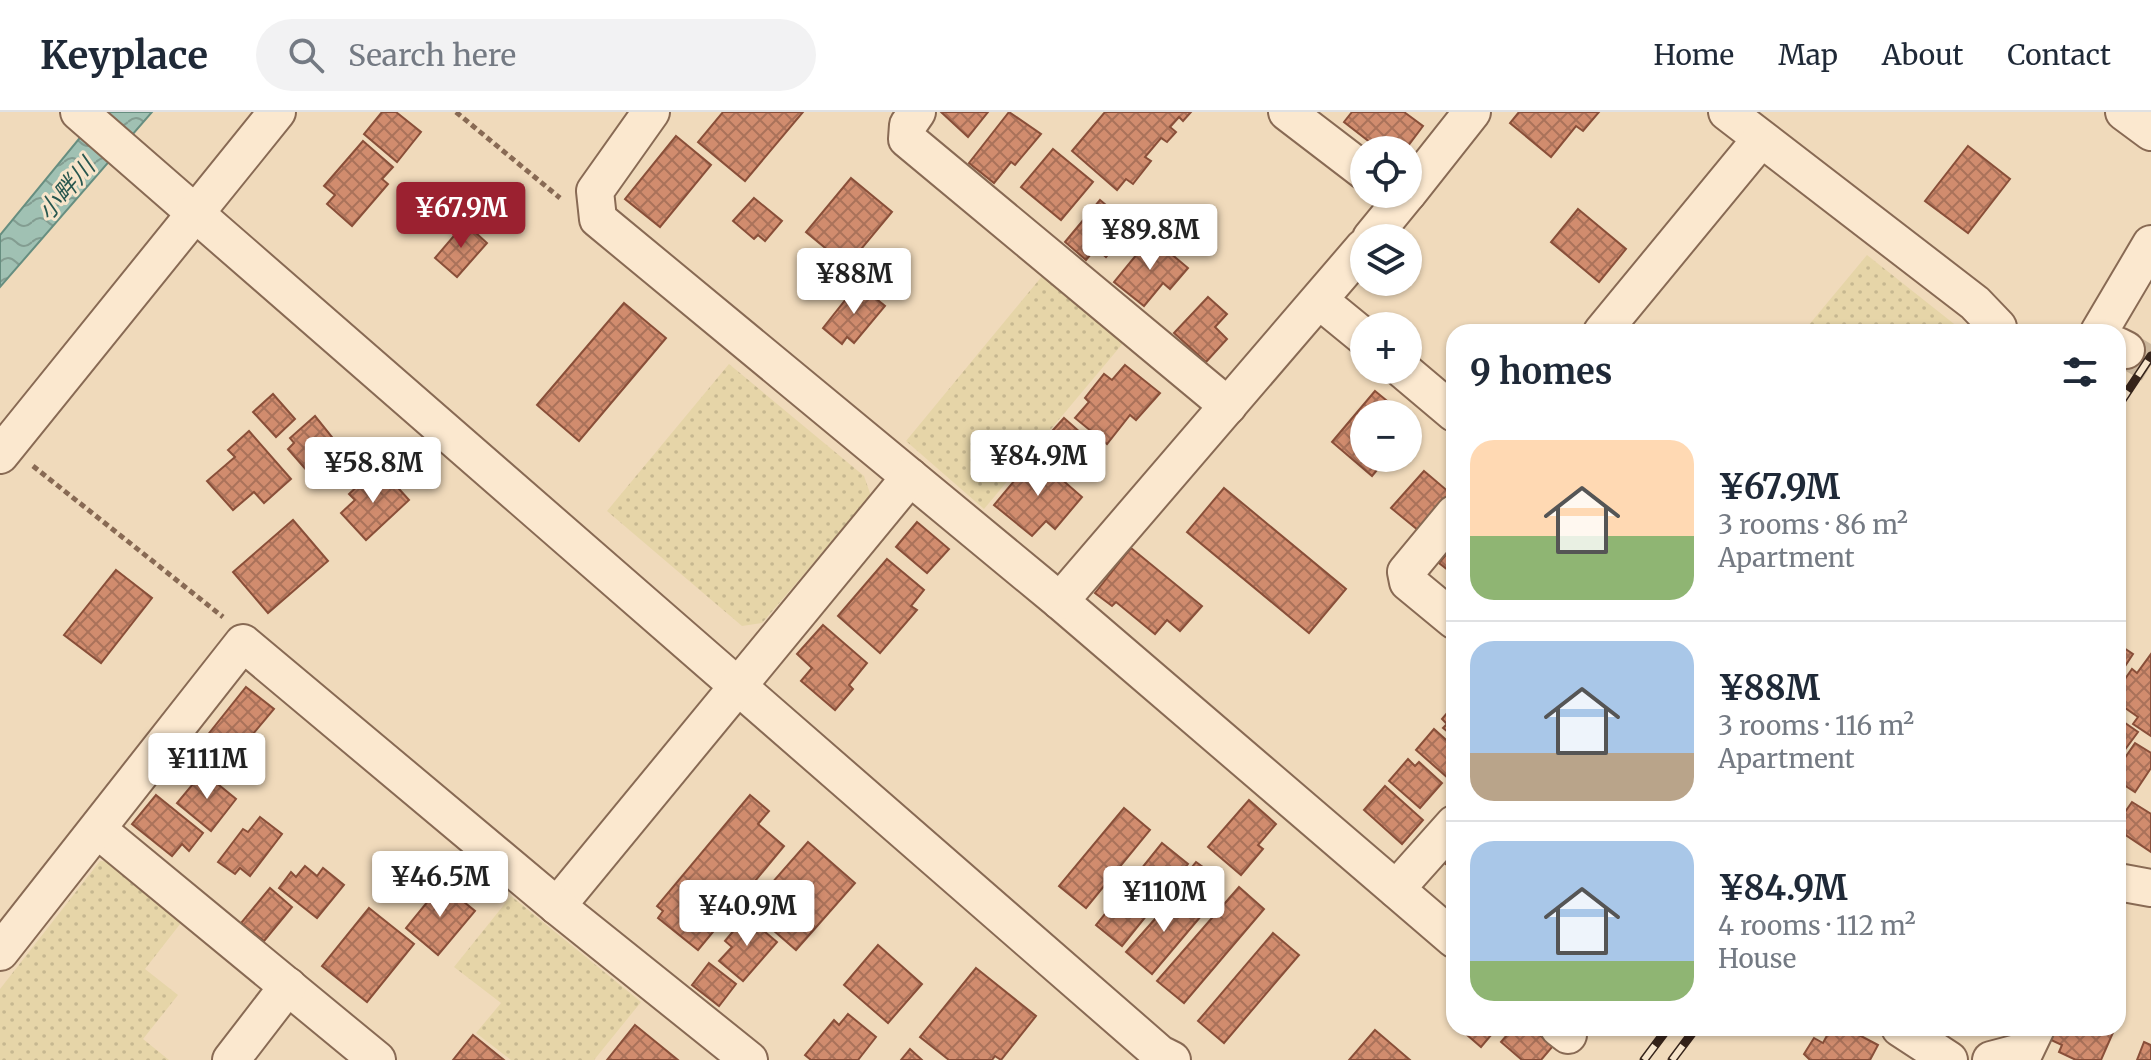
<!DOCTYPE html>
<meta charset="utf-8">
<style>
:root{--surface:#fff;--page:#f2f2f3;--text:#1f2937;--muted:#747a83;--line:#e0e1e3;--accent:#9b2130}
body{margin:0;font-family:Merriweather,"Noto Sans JP",serif;background:var(--page);color:var(--text);height:100vh;display:flex;flex-direction:column;font-size:30px;white-space:nowrap}
*{box-sizing:border-box;margin:0}
p{font-size:26px;color:var(--muted)}
.icon{flex:none;width:44px;height:44px;fill:none;stroke:currentColor;stroke-width:2;stroke-linecap:round;stroke-linejoin:round}
.map{position:relative;flex:1;overflow:hidden}
.side{position:absolute;left:1446px;top:212px;width:680px;height:712px;display:flex;flex-direction:column;background:var(--surface);border-radius:24px;box-shadow:0 2px 6px #0004}
.side>*{flex:none}
.buttons{position:absolute;left:1350px;top:24px;display:grid;gap:16px}
.buttons a{display:grid;place-items:center;width:72px;height:72px;border-radius:50%;background:var(--surface);box-shadow:0 2px 6px #0004;font-size:40px}
.price{position:absolute;translate:-50% -68px;padding:0 18px;border-radius:8px;background:#fff;color:#222;font-size:26px;line-height:52px;filter:drop-shadow(0 2px 4px #0008)}
.price::after{content:'';position:absolute;left:50%;top:48px;width:24px;height:18px;margin-left:-12px;background:inherit;clip-path:polygon(0 0,100% 0,50% 100%)}
.price.current{background:var(--accent);color:#fff}
ul{padding:0;list-style:none}
li{display:flex;align-items:center;gap:24px;height:200px;padding:0 24px}
li+li{border-top:2px solid var(--line)}
li span{display:grid;place-items:center;flex:none;width:224px;height:160px;border-radius:24px;color:#555}
li>.icon{margin-inline-start:auto}
span .icon{width:96px;height:96px;fill:#fffc;stroke-width:1}
li b{font-size:34px}
h2{display:flex;justify-content:space-between;align-items:center;height:96px;padding:0 24px;font-size:34px}
header{display:flex;align-items:center;gap:48px;box-sizing:border-box;height:112px;padding:0 40px;background:var(--surface);border-bottom:2px solid var(--line)}
header strong{font-size:38px}
nav{display:flex;gap:44px;margin-inline-start:auto;font-size:28px}
.search{width:560px;height:72px;background:var(--page);display:flex;align-items:center;gap:20px;box-sizing:border-box;padding:0 28px;border-radius:44px;color:var(--muted);font-size:30px}
.map>svg:first-child{display:block}
.farmland{fill:url(#farmland-dots)}
.water{fill:url(#water-waves);stroke:#678e80;stroke-width:2}
.building{fill:url(#building-cross-hatch);stroke:#894f39;stroke-width:2}
.lines{fill:none;stroke-linecap:round;stroke-linejoin:round}
.minor-tunnel{stroke:#cbb69b;stroke-width:36;stroke-dasharray:36 18;stroke-linecap:butt}
.minor-casing{stroke:#886a54;stroke-width:40}
.path{stroke:#886a54;stroke-width:5;stroke-dasharray:6 4;stroke-linecap:butt}
.minor{stroke:#fbe8cf;stroke-width:36}
.rail-casing{stroke:#36241a;stroke-width:9}
.rail{stroke:#f7e5cb;stroke-width:6;stroke-dasharray:18;stroke-linecap:butt}
.labels{text-anchor:middle;dominant-baseline:central;stroke-width:6;stroke-linejoin:round;paint-order:stroke}
.water-label{font-size:24px;font-style:italic;fill:#28574f;stroke:#f7e5cb}
</style>
<header>
<strong>Keyplace</strong>
<div class="search"><svg class="icon" aria-label="search" viewBox="0 0 24 24"><circle cx="10" cy="10" r="6"/><path d="M15 15l6 6"/></svg>Search here</div>
<nav><a>Home</a><a>Map</a><a>About</a><a>Contact</a></nav>
</header>
<div class="map">
<svg width="2151" height="948" viewBox="0 0 2151 948">
<defs>
<pattern id="farmland-dots" width="8" height="8" patternUnits="userSpaceOnUse" patternTransform="scale(2)"><rect width="8" height="8" fill="#e6d5a8"/><path d="M2 2h.1M6 6h.1" fill="none" stroke="#c6b790" stroke-width="1.8" stroke-linecap="round"/></pattern>
<pattern id="water-waves" width="16" height="10" patternUnits="userSpaceOnUse" patternTransform="scale(2)"><rect width="16" height="10" fill="#a0c1b3"/><path d="M0 5q4-4 8 0t8 0" fill="none" stroke="#839d91"/></pattern>
<pattern id="building-cross-hatch" width="8" height="8" patternUnits="userSpaceOnUse" patternTransform="scale(2)"><rect width="8" height="8" fill="#d18c6e"/><path d="M0 0l8 8M0 8l8-8" fill="none" stroke="#aa725a"/></pattern>
</defs>
<rect width="100%" height="100%" fill="#f0dabb"/>
<g class="farmland">
<polygon points="1867,143 1963,219 1963,220 1803,220"/>
<polygon points="1043,163 1124,230 984,397 906,329"/>
<polygon points="729,252 864,364 871,384 762,511 742,514 607,399"/>
<polygon points="100,749 116,750 184,807 145,857 178,883 143,927 169,948 0,948 0,877"/>
<polygon points="511,784 641,890 594,948 511,948 476,921 501,891 454,855"/>
</g>
<polygon class="water" points="101,0 152,0 0,175 0,123"/>
<g class="building">
<polygon points="382,0 396,0 421,20 397,50 364,22"/>
<polygon points="723,0 803,0 745,69 698,30"/>
<polygon points="941,0 988,0 968,25"/>
<polygon points="1009,0 1041,22 1015,53 1011,50 994,71 969,51"/>
<polygon points="1105,0 1191,0 1183,9 1179,5 1170,15 1176,20 1167,30 1161,26 1145,45 1151,49 1133,72 1126,67 1117,78 1072,39"/>
<polygon points="1352,0 1404,0 1423,14 1405,38 1380,38 1344,10"/>
<polygon points="1519,0 1599,0 1583,19 1576,14 1551,45 1510,11"/>
<polygon points="676,24 711,53 660,115 625,87"/>
<polygon points="363,29 393,55 382,67 388,72 352,114 327,92 335,83 324,74"/>
<polygon points="1968,34 2010,67 1968,121 1925,89"/>
<polygon points="1053,37 1093,70 1061,108 1021,75"/>
<polygon points="851,66 892,100 847,154 806,120"/>
<polygon points="754,86 782,109 765,129 758,123 754,127 733,109"/>
<polygon points="1100,88 1132,115 1106,145 1096,136 1086,148 1065,130"/>
<polygon points="1578,97 1626,137 1599,170 1551,130"/>
<polygon points="465,111 487,131 457,165 435,146"/>
<polygon points="1151,125 1188,156 1170,177 1163,171 1144,194 1114,170"/>
<polygon points="858,172 885,194 854,231 847,225 842,232 823,216"/>
<polygon points="1208,185 1227,202 1215,215 1227,227 1206,250 1174,221"/>
<polygon points="624,191 666,226 579,329 537,293"/>
<polygon points="1125,253 1160,281 1136,308 1130,303 1107,332 1075,306 1089,290 1085,286 1104,262 1112,268"/>
<polygon points="1375,279 1403,302 1364,302 1364,346 1387,346 1372,364 1332,330"/>
<polygon points="273,282 295,307 276,325 253,300"/>
<polygon points="315,304 340,335 309,361 288,337 294,331 290,326"/>
<polygon points="1064,306 1090,329 1070,351 1044,328"/>
<polygon points="249,319 291,367 264,391 254,380 233,398 207,369 235,345 228,338"/>
<polygon points="1035,344 1082,385 1055,417 1046,409 1032,424 994,393"/>
<polygon points="374,359 387,373 392,369 409,388 366,428 341,401 355,388 349,382"/>
<polygon points="1424,359 1450,381 1418,418 1391,396"/>
<polygon points="1224,376 1346,477 1309,521 1187,420"/>
<polygon points="293,408 328,449 268,501 233,460"/>
<polygon points="917,410 949,437 927,461 896,435"/>
<polygon points="1454,433 1454,472 1449,467 1453,462 1439,451"/>
<polygon points="1131,436 1202,494 1180,519 1167,508 1155,522 1116,490 1112,494 1095,481"/>
<polygon points="887,447 924,478 911,494 917,498 880,541 838,504"/>
<polygon points="116,458 152,486 101,551 64,523"/>
<polygon points="823,513 867,551 849,573 853,577 835,598 801,569 812,556 797,542"/>
<polygon points="2118,532 2133,542 2118,565"/>
<polygon points="2151,542 2151,624 2133,612 2138,605 2118,591 2118,577 2132,557 2137,561"/>
<polygon points="246,575 274,597 232,647 206,625"/>
<polygon points="1454,593 1454,625 1443,616 1447,612 1442,607"/>
<polygon points="2118,606 2138,620 2118,647"/>
<polygon points="1434,617 1454,635 1454,660 1449,667 1416,638"/>
<polygon points="2135,631 2151,641 2151,656 2135,680 2118,669 2118,656"/>
<polygon points="1408,647 1415,654 1419,650 1442,671 1420,696 1389,669"/>
<polygon points="203,660 236,687 211,719 177,691"/>
<polygon points="1385,674 1423,708 1402,732 1364,698"/>
<polygon points="156,683 203,721 189,739 182,732 172,744 132,712"/>
<polygon points="750,683 769,699 758,712 784,734 698,838 658,806 663,799 657,794"/>
<polygon points="1249,688 1276,712 1258,733 1263,737 1241,763 1208,735"/>
<polygon points="2132,690 2151,702 2151,740 2118,718 2118,710"/>
<polygon points="1124,696 1150,718 1086,796 1059,774"/>
<polygon points="260,705 282,722 250,764 240,756 235,762 218,750 243,717 248,720"/>
<polygon points="808,730 855,771 796,838 749,797"/>
<polygon points="1162,731 1188,752 1122,834 1096,813"/>
<polygon points="1454,734 1454,759 1441,748"/>
<polygon points="463,747 483,764 465,785 445,767"/>
<polygon points="1196,750 1207,758 1203,763 1213,772 1195,794 1174,777"/>
<polygon points="305,754 317,764 323,756 344,773 317,806 279,776 291,760 296,765"/>
<polygon points="442,772 475,799 438,843 406,816"/>
<polygon points="1239,775 1264,797 1184,891 1157,869"/>
<polygon points="270,776 292,795 264,829 241,811"/>
<polygon points="1176,783 1201,804 1152,862 1126,840"/>
<polygon points="369,796 414,832 367,890 322,854"/>
<polygon points="746,804 777,830 743,869 719,849 732,835 725,829"/>
<polygon points="1273,821 1299,843 1224,931 1198,909"/>
<polygon points="878,833 922,872 888,911 844,873"/>
<polygon points="709,851 736,872 719,894 692,873"/>
<polygon points="976,856 1036,904 1001,948 995,944 992,948 949,948 920,925"/>
<polygon points="848,902 876,925 858,948 811,948 805,943 834,908 839,913"/>
<polygon points="635,913 678,948 607,948"/>
<polygon points="1459,916 1497,916 1481,935"/>
<polygon points="1513,916 1531,916 1553,934 1541,948 1522,948 1501,930"/>
<polygon points="1831,916 1862,918 1859,923 1878,933 1870,948 1810,948 1804,942 1814,926 1823,931"/>
<polygon points="2054,916 2115,916 2101,948 2076,948 2059,940 2062,933 2049,927"/>
<polygon points="1375,918 1410,948 1349,948"/>
<polygon points="473,923 504,948 453,948"/>
<polygon points="2144,930 2151,933 2151,948 2137,948"/>
<polygon points="910,937 922,948 901,948"/>
</g>
<g class="lines">
<polyline class="minor-tunnel" points="2126,238 2151,253"/>
<defs>
<g id="minor">
<polyline points="79,0 1160,942 1172,948"/>
<polyline points="651,0 595,79 598,107 1060,489 1454,827"/>
<polyline points="917,0 908,13 907,27 1228,294"/>
<polyline points="1287,0 1364,59"/>
<polyline points="1727,0 1975,191 1998,215"/>
<polyline points="2124,0 2151,20"/>
<polyline points="1408,81 1472,0"/>
<polyline points="1371,126 1407,82"/>
<polyline points="1320,189 1364,225"/>
<polyline points="1602,220 1761,27"/>
<polyline points="2099,220 2151,132"/>
<polyline points="2118,234 2126,238"/>
<polyline points="1403,258 1454,301"/>
<polyline points="0,343 277,0"/>
<polyline points="1454,402 1406,460 1408,470 1454,508"/>
<polyline points="1060,489 1364,135"/>
<polyline points="98,718 377,948"/>
<polyline points="2118,770 2151,776"/>
<polyline points="1396,777 1454,712"/>
<polyline points="557,794 910,365"/>
<polyline points="0,840 243,531 557,794 749,948"/>
<polyline points="1559,916 1568,923"/>
<polyline points="1900,916 1949,948"/>
<polyline points="231,948 288,874"/>
<polyline points="1991,948 2025,939 2036,916"/>
</g>
</defs>
<use href="#minor" class="minor-casing"/>
<g class="path">
<polyline points="456,0 560,86"/>
<polyline points="33,354 223,505"/>
</g>
<use href="#minor" class="minor"/>
<defs>
<g id="rail">
<polyline points="2118,294 2151,244"/>
<polyline points="1644,948 1668,916"/>
<polyline points="1672,948 1696,916"/>
</g>
</defs>
<use href="#rail" class="rail-casing"/>
<use href="#rail" class="rail"/>
</g>
<g class="labels">
<g class="water-label">
<text transform="translate(66 77) rotate(-49)">小畔川</text>
</g>
</g>
</svg>
<div class="buttons">
<a><svg class="icon" aria-label="locate" viewBox="0 0 24 24"><circle cx="12" cy="12" r="6"/><path d="M12 2v4M12 18v4M2 12h4M18 12h4"/></svg></a>
<a><svg class="icon" aria-label="layers" viewBox="0 0 24 24"><path d="M12 4l9 5-9 5-9-5zM3 14l9 5 9-5"/></svg></a>
<a>+</a>
<a>−</a>
</div>
<b class="price current" style="left:461px;top:138px">¥67.9M</b>
<b class="price" style="left:1150px;top:160px">¥89.8M</b>
<b class="price" style="left:854px;top:204px">¥88M</b>
<b class="price" style="left:1038px;top:386px">¥84.9M</b>
<b class="price" style="left:373px;top:393px">¥58.8M</b>
<b class="price" style="left:207px;top:689px">¥111M</b>
<b class="price" style="left:440px;top:807px">¥46.5M</b>
<b class="price" style="left:1164px;top:822px">¥110M</b>
<b class="price" style="left:747px;top:836px">¥40.9M</b>
<section class="side">
<h2>9 homes<svg class="icon" aria-label="filters" viewBox="0 0 24 24"><path d="M4 7h16M4 17h16"/><circle cx="9" cy="7" r="2"/><circle cx="15" cy="17" r="2"/></svg></h2>
<ul>
<li><span style="background:linear-gradient(#ffd9b3 60%,#8fb573 0)"><svg class="icon" aria-label="home" viewBox="0 0 24 24"><path d="M3 11l9-7 9 7M6 9v11h12V9"/></svg></span><div><b>¥67.9M</b><p>3 rooms · 86 m²</p><p>Apartment</p></div></li>
<li><span style="background:linear-gradient(#a9c7e8 70%,#b9a48a 0)"><svg class="icon" aria-label="home" viewBox="0 0 24 24"><path d="M3 11l9-7 9 7M6 9v11h12V9"/></svg></span><div><b>¥88M</b><p>3 rooms · 116 m²</p><p>Apartment</p></div></li>
<li><span style="background:linear-gradient(#a9c7e8 75%,#8fb573 0)"><svg class="icon" aria-label="home" viewBox="0 0 24 24"><path d="M3 11l9-7 9 7M6 9v11h12V9"/></svg></span><div><b>¥84.9M</b><p>4 rooms · 112 m²</p><p>House</p></div></li>
</ul>
</section>
</div>
